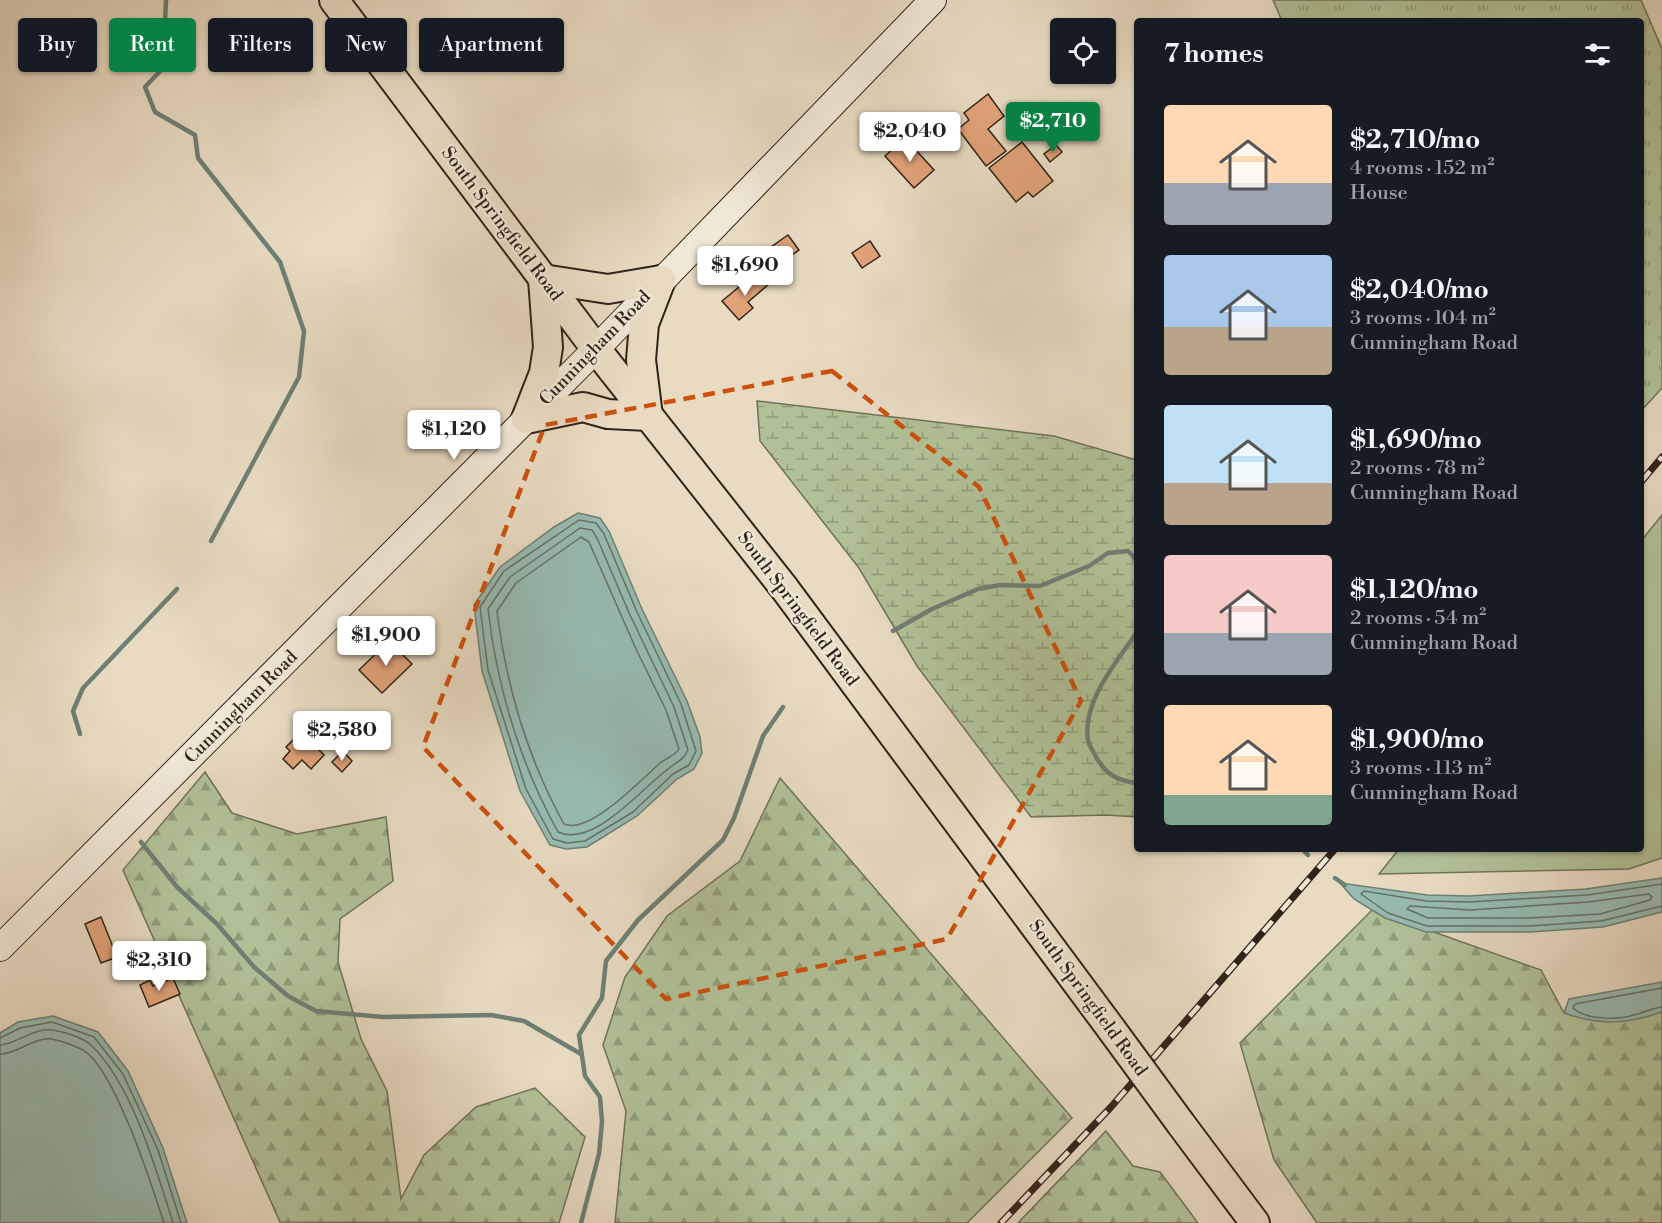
<!DOCTYPE html>
<meta charset="utf-8">
<style>
:root{--surface:#171b24;--page:#20242c;--text:#f1f3f6;--muted:#9ea1a6;--accent:#0b8043}
body{margin:0;font-family:"Libre Bodoni",serif;background:var(--page);color:var(--text);height:100vh;display:flex;flex-direction:column;font-size:22px;white-space:nowrap}
*{box-sizing:border-box;margin:0}
p{font-size:20px;color:var(--muted)}
.icon{flex:none;width:33px;height:33px;fill:none;stroke:currentColor;stroke-width:2;stroke-linecap:round;stroke-linejoin:round}
.map{position:relative;flex:1;overflow:hidden}
.details{position:absolute;left:1134px;top:18px;width:510px;height:834px;display:flex;flex-direction:column;background:var(--surface);border-radius:6px;box-shadow:0 2px 4px #0004}
.details>*{flex:none}
.hud{position:absolute;left:18px;top:18px;width:570px;height:54px;display:flex;gap:12px}
.controls{position:absolute;left:1050px;top:18px;display:grid;gap:12px}
.controls a{display:grid;place-items:center;width:66px;height:66px;border-radius:6px;background:var(--surface);box-shadow:0 2px 4px #0004;font-size:30px}
.price{position:absolute;translate:-50% -51px;padding:0 14px;border-radius:6px;background:#fff;color:#222;font-size:20px;line-height:39px;filter:drop-shadow(0 2px 3px #0008)}
.price::after{content:'';position:absolute;left:50%;top:36px;width:18px;height:14px;margin-left:-9px;background:inherit;clip-path:polygon(0 0,100% 0,50% 100%)}
.price.selected{background:var(--accent);color:#fff}
ul{padding:0;list-style:none}
li{display:flex;align-items:center;gap:18px;height:150px;padding:0 30px}
li span{display:grid;place-items:center;flex:none;width:168px;height:120px;border-radius:6px;color:#555}
li>.icon{margin-inline-start:auto}
span .icon{width:72px;height:72px;fill:#fffc;stroke-width:1}
li b{font-size:26px}
h2{display:flex;justify-content:space-between;align-items:center;height:72px;padding:0 30px;font-size:26px}
.tag{padding:0 21px;border-radius:6px;background:var(--surface);box-shadow:0 2px 4px #0004;font-size:21px;line-height:54px}
.tag.selected{background:var(--accent);color:#fff}
.map>svg:first-child{display:block}
.grass{fill:url(#grass-tufts);stroke:#707258;stroke-width:1.5}
.forest{fill:url(#forest-firs);stroke:#707258;stroke-width:1.5}
.wetland{fill:url(#wetland-marsh);stroke:#707258;stroke-width:1.5}
.green{fill:#b1c197;stroke:#707258;stroke-width:1.5}
.water{fill:#97bbb2;stroke:#6e7f75;stroke-width:1.5}
.lines{fill:none;stroke-linecap:round;stroke-linejoin:round}
.shore{stroke:#647066;stroke-width:1.5}
.stream{stroke:#6e7f75;stroke-width:4.5}
.building{fill:#e2a279;stroke:#30241a;stroke-width:1.5}
.secondary-casing{stroke:#30241a;stroke-width:28}
.primary-casing{stroke:#30241a;stroke-width:32}
.secondary{stroke:#f0e8d7;stroke-width:26}
.primary{stroke:#e8dbc2;stroke-width:28}
.rail-casing{stroke:#30241a;stroke-width:7}
.rail{stroke:#f0e8d7;stroke-width:4.5;stroke-dasharray:14;stroke-linecap:butt}
.primary-bridge-casing{stroke:#30241a;stroke-width:32;stroke-linecap:butt}
.primary-bridge{stroke:#e8dbc2;stroke-width:28}
.marked{fill:none;stroke:#cc510e;stroke-width:4.5;stroke-dasharray:12 8;stroke-linejoin:round}
.labels{text-anchor:middle;dominant-baseline:central;stroke-width:4.5;stroke-linejoin:round;paint-order:stroke}
.street-label{font-size:18px;fill:#30241a;stroke:#f0e8d7}
</style>
<div class="map">
<svg width="1662" height="1223" viewBox="0 0 1662 1223">
<defs>
<pattern id="grass-tufts" width="24" height="20" patternUnits="userSpaceOnUse" patternTransform="scale(1.5)"><rect width="24" height="20" fill="#b1c197"/><path d="M3 7l-1-3M5 7V3M7 7l1-3M15 17l-1-3M17 17v-4M19 17l1-3" fill="none" stroke="#909d7a"/></pattern>
<pattern id="forest-firs" width="22" height="20" patternUnits="userSpaceOnUse" patternTransform="scale(1.5)"><rect width="22" height="20" fill="#b1c197"/><path d="M5 1l3.5 6h-7zM16 11l3.5 6h-7z" fill="#909d7a"/></pattern>
<pattern id="wetland-marsh" width="20" height="14" patternUnits="userSpaceOnUse" patternTransform="scale(1.5)"><rect width="20" height="14" fill="#b1c197"/><path d="M1 5h8M5 5V1M11 12h8M15 12V8" fill="none" stroke="#909d7a"/></pattern>
</defs>
<rect width="100%" height="100%" fill="#e8dbc2"/>
<filter id="stains"><feTurbulence type="fractalNoise" baseFrequency=".00333" numOctaves="4"/><feColorMatrix values="0 0 0 0 .2 0 0 0 0 .09 0 0 0 0 .02 0 0 0 .5 -.17"/></filter>
<radialGradient id="worn" r=".72"><stop offset=".6" stop-color="#630" stop-opacity="0"/><stop offset="1" stop-color="#630" stop-opacity=".3"/></radialGradient>
<polygon class="grass" points="1273,0 1641,0 1662,49 1662,388 1641,411 1641,21 1282,21"/>
<g class="forest">
<polygon points="205,772 232,813 297,834 386,817 393,881 340,919 338,962 361,1039 387,1091 401,1199 424,1155 476,1107 535,1088 585,1137 559,1223 280,1222 123,870"/>
<polygon points="780,778 1072,1118 967,1223 615,1223 626,1111 603,1045 625,977 667,916 740,861"/>
<polygon points="1372,910 1541,970 1564,1013 1662,1011 1662,1223 1317,1223 1274,1160 1240,1043"/>
<polygon points="1106,1131 1133,1166 1160,1172 1198,1223 1018,1223"/>
</g>
<polygon class="wetland" points="757,401 1054,436 1137,460 1137,817 1106,815 1031,817 917,666 859,568 760,441"/>
<polygon class="green" points="1662,515 1662,858 1629,869 1379,874 1399,849 1641,849 1641,541"/>
<g class="water">
<polygon points="578,513 600,518 609,531 642,609 687,701 700,737 702,753 694,769 677,779 637,816 587,847 566,849 550,845 520,791 482,671 474,605 500,567 554,527"/>
<polygon points="1662,878 1662,912 1603,927 1530,932 1426,932 1385,918 1354,899 1340,883 1427,895 1469,896 1586,889"/>
<path d="M1662 982V1012C1627 1024 1600 1026 1564 1013L1569 999Z"/>
<polygon points="53,1016 98,1032 128,1071 163,1148 187,1223 0,1223 0,1033 18,1022"/>
</g>
<g class="lines">
<g class="shore">
<polygon points="579,520 596,523 604,534 637,612 681,704 696,751 689,765 673,774 633,812 585,841 567,843 553,839 526,789 488,670 480,607 504,571"/>
<path d="M580 528 592 530 597 538 630 615 674 707 688 750C683 761 676 762 668 769 642 788 594 848 558 832 520 763 497 687 488 609L510 577Z"/>
<path d="M581 537 589 542 636 649 666 710 679 749C675 756 666 758 660 763 642 779 589 835 564 824 528 759 506 685 497 611L516 583Z"/>
<polyline points="1662,884 1587,895 1469,902 1426,901 1364,891 1361,894 1388,913 1427,926 1530,926 1601,921 1662,906"/>
<polygon points="1649,894 1652,897 1650,900 1600,914 1530,918 1428,918 1407,909 1410,906 1470,910 1588,902"/>
<path d="M1662 988 1575 1004 1573 1008C1585 1020 1617 1020 1634 1015 1643 1013 1652 1008 1662 1007"/>
<polyline points="0,1038 20,1028 52,1022 94,1037 123,1074 158,1150 181,1223"/>
<path d="M0 1045C17 1044 33 1028 52 1030 62 1031 84 1038 91 1045 132 1084 156 1169 173 1223"/>
<path d="M0 1054C18 1054 33 1037 52 1039 61 1041 75 1046 83 1050 115 1069 152 1186 164 1223"/>
</g>
<g class="stream">
<polyline points="166,0 163,68 145,87 155,112 195,135 198,158 280,262 304,331 299,377 211,541"/>
<polyline points="893,631 932,609 978,589 1000,585 1040,586 1089,566 1108,553 1128,551 1137,560"/>
<path d="M1137 632C1117 662 1082 701 1088 740 1089 746 1094 752 1096 757 1106 774 1117 781 1137 783"/>
<polyline points="80,734 73,711 83,688 177,589"/>
<polyline points="141,842 177,887 217,924 254,967 288,996 316,1011 383,1017 491,1015 524,1021 581,1054"/>
<polyline points="1302,849 1308,855"/>
<polyline points="1335,878 1345,885"/>
<polyline points="581,1223 599,1154 602,1122 600,1097 585,1076 579,1035 602,998 606,961 638,920 723,840 734,818 763,736 783,707"/>
</g>
</g>
<g class="building">
<polygon points="988,94 1004,116 988,129 1006,151 986,166 958,129 969,120 964,113"/>
<polygon points="905,138 934,170 914,188 885,156"/>
<polygon points="1022,142 1053,181 1033,197 1028,192 1016,202 989,168"/>
<polygon points="1056,145 1062,152 1050,162 1044,154"/>
<polygon points="788,235 799,250 775,267 764,252"/>
<polygon points="870,241 880,256 862,268 852,253"/>
<polygon points="760,274 769,284 748,302 753,308 739,320 722,301 745,282 747,285"/>
<polygon points="389,641 412,664 382,693 359,670"/>
<polygon points="301,732 324,755 311,769 302,760 293,769 283,759 290,751 286,747"/>
<polygon points="343,751 352,761 342,772 332,762"/>
<polygon points="101,917 117,957 101,963 85,924"/>
<polygon points="173,978 180,994 149,1007 140,985 150,980 153,986"/>
</g>
<g class="lines">
<defs>
<polyline id="secondary" points="0,948 596,349 933,0"/>
<g id="primary">
<polyline points="334,0 596,349 785,589 1112,1030"/>
<polyline points="543,279 608,289 661,280"/>
<polyline points="526,419 583,407 608,414 648,416 641,360 644,324 661,280"/>
<polyline points="526,419 544,373 548,347 543,279"/>
<polyline points="1181,1124 1255,1223"/>
</g>
</defs>
<use href="#secondary" class="secondary-casing"/>
<use href="#primary" class="primary-casing"/>
<use href="#secondary" class="secondary"/>
<use href="#primary" class="primary"/>
<defs>
<g id="rail">
<polyline points="1641,482 1662,457"/>
<polyline points="1001,1223 1111,1107 1335,849"/>
</g>
</defs>
<use href="#rail" class="rail-casing"/>
<use href="#rail" class="rail"/>
<defs>
<polyline id="primary-bridge" points="1112,1030 1181,1124"/>
</defs>
<use href="#primary-bridge" class="primary-bridge-casing"/>
<use href="#primary-bridge" class="primary-bridge"/>
</g>
<path class="marked" d="M832 371 979 487 1081 701 947 939 666 999 423 747 545 425Z"/>
<g class="labels">
<g class="street-label">
<text transform="translate(502 224) rotate(53)">South Springfield Road</text>
<text transform="translate(595 348) rotate(-46)">Cunningham Road</text>
<text transform="translate(798 609) rotate(53)">South Springfield Road</text>
<text transform="translate(241 707) rotate(-45)">Cunningham Road</text>
<text transform="translate(1088 998) rotate(54)">South Springfield Road</text>
</g>
</g>
<rect width="100%" height="100%" filter="url(#stains)"/>
<rect width="100%" height="100%" fill="url(#worn)"/>
</svg>
<div class="controls">
<a><svg class="icon" aria-label="locate" viewBox="0 0 24 24"><circle cx="12" cy="12" r="6"/><path d="M12 2v4M12 18v4M2 12h4M18 12h4"/></svg></a>
</div>
<b class="price selected" style="left:1053px;top:153px">$2,710</b>
<b class="price" style="left:910px;top:163px">$2,040</b>
<b class="price" style="left:745px;top:297px">$1,690</b>
<b class="price" style="left:454px;top:461px">$1,120</b>
<b class="price" style="left:386px;top:667px">$1,900</b>
<b class="price" style="left:342px;top:762px">$2,580</b>
<b class="price" style="left:159px;top:992px">$2,310</b>
<div class="hud">
<a class="tag">Buy</a>
<a class="tag selected">Rent</a>
<a class="tag">Filters</a>
<a class="tag">New</a>
<a class="tag">Apartment</a>
</div>
<section class="details">
<h2>7 homes<svg class="icon" aria-label="filters" viewBox="0 0 24 24"><path d="M4 7h16M4 17h16"/><circle cx="9" cy="7" r="2"/><circle cx="15" cy="17" r="2"/></svg></h2>
<ul>
<li><span style="background:linear-gradient(#ffd9b3 65%,#9aa5b1 0)"><svg class="icon" aria-label="home" viewBox="0 0 24 24"><path d="M3 11l9-7 9 7M6 9v11h12V9"/></svg></span><div><b>$2,710/mo</b><p>4 rooms · 152 m²</p><p>House</p></div></li>
<li><span style="background:linear-gradient(#a9c7e8 60%,#b9a48a 0)"><svg class="icon" aria-label="home" viewBox="0 0 24 24"><path d="M3 11l9-7 9 7M6 9v11h12V9"/></svg></span><div><b>$2,040/mo</b><p>3 rooms · 104 m²</p><p>Cunningham Road</p></div></li>
<li><span style="background:linear-gradient(#bfe0f5 65%,#b9a48a 0)"><svg class="icon" aria-label="home" viewBox="0 0 24 24"><path d="M3 11l9-7 9 7M6 9v11h12V9"/></svg></span><div><b>$1,690/mo</b><p>2 rooms · 78 m²</p><p>Cunningham Road</p></div></li>
<li><span style="background:linear-gradient(#f6c9c9 65%,#9aa5b1 0)"><svg class="icon" aria-label="home" viewBox="0 0 24 24"><path d="M3 11l9-7 9 7M6 9v11h12V9"/></svg></span><div><b>$1,120/mo</b><p>2 rooms · 54 m²</p><p>Cunningham Road</p></div></li>
<li><span style="background:linear-gradient(#ffd9b3 75%,#7fa58c 0)"><svg class="icon" aria-label="home" viewBox="0 0 24 24"><path d="M3 11l9-7 9 7M6 9v11h12V9"/></svg></span><div><b>$1,900/mo</b><p>3 rooms · 113 m²</p><p>Cunningham Road</p></div></li>
</ul>
</section>
</div>
